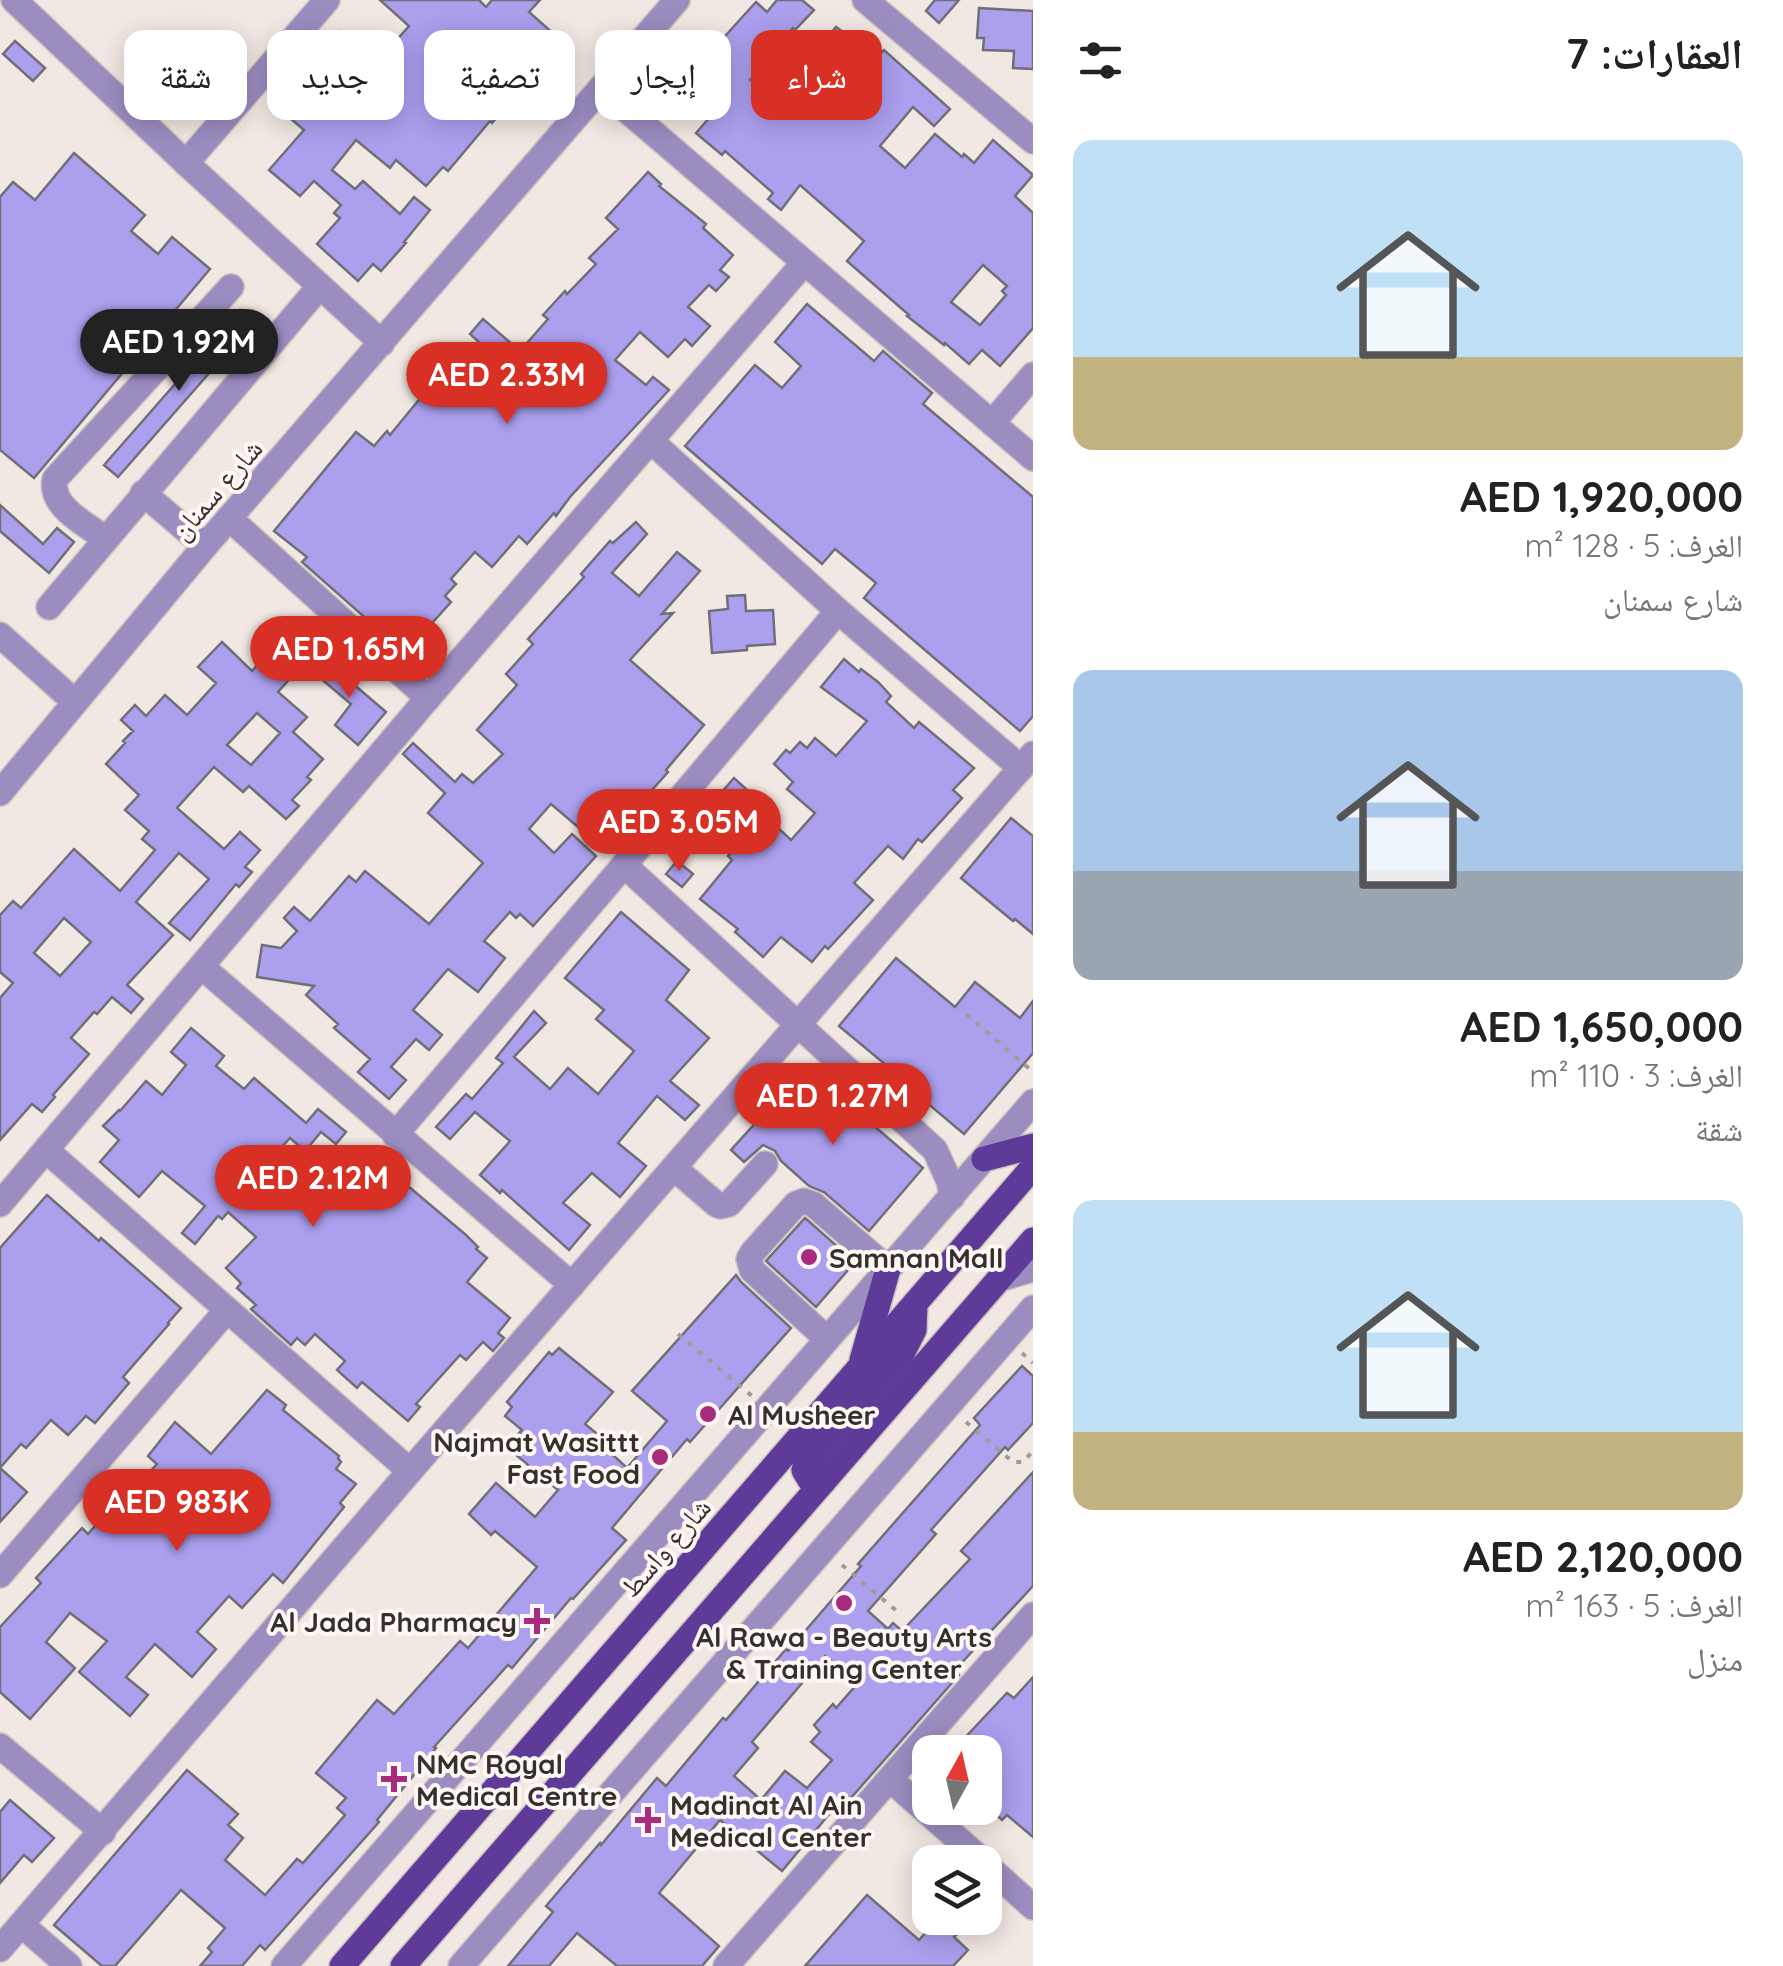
<!DOCTYPE html>
<html lang="ar">
<meta charset="utf-8">
<style>
:root{--surface:#fff;--page:#f6f6f6;--text:#222;--muted:#767676;--accent:#d93025}
body{margin:0;font-family:Quicksand,"Noto Naskh Arabic",sans-serif;background:var(--page);color:var(--text);direction:rtl;height:100vh;display:flex;flex-direction:column;font-size:38px;white-space:nowrap}
*{box-sizing:border-box;margin:0}
p{font-size:32px;color:var(--muted)}
.icon{flex:none;width:55px;height:55px;fill:none;stroke:currentColor;stroke-width:2;stroke-linecap:round;stroke-linejoin:round}
.map{position:relative;flex:1;overflow:hidden;direction:ltr}
.panel{display:flex;flex-direction:column;background:var(--surface);width:750px}
.panel>*{flex:none}
.guide{position:absolute;left:30px;top:30px;width:852px;height:90px;direction:rtl;display:flex;gap:20px}
.needle{width:65px;rotate:8deg}
.controls{position:absolute;left:912px;top:1735px;display:grid;gap:20px}
.controls a{display:grid;place-items:center;width:90px;height:90px;border-radius:20px;background:var(--surface);box-shadow:0 5px 25px #0003;font-size:50px}
.price{position:absolute;translate:-50% -85px;padding:0 22px;border-radius:35px;background:var(--accent);color:#fff;font-size:32px;line-height:65px;filter:drop-shadow(0 2px 5px #0008)}
.price::after{content:'';position:absolute;left:50%;top:60px;width:30px;height:22px;margin-left:-15px;background:inherit;clip-path:polygon(0 0,100% 0,50% 100%)}
.price.on{background:#222;color:#fff}
ul{padding:0;list-style:none}
li{display:grid;align-content:center;gap:20px;height:530px;padding:0 40px}
li span{display:grid;place-items:center;height:310px;border-radius:20px;color:#555}
li>.icon{margin-inline-start:auto}
span .icon{width:180px;height:180px;fill:#fffc;stroke-width:1}
li b{font-size:42px}
h2{display:flex;justify-content:space-between;align-items:center;height:120px;padding:0 40px;font-size:42px}
.tag{padding:0 35px;border-radius:20px;background:var(--surface);box-shadow:0 5px 25px #0003;font-size:35px;line-height:90px}
.tag.on{background:var(--accent);color:#fff}
main{display:flex;flex:1;min-height:0}
.map>svg:first-child{display:block}
.building{fill:#ab9fee;stroke:#706f78;stroke-width:2.5;fill-rule:evenodd}
.lines{fill:none;stroke-linecap:round;stroke-linejoin:round}
.minor-casing{stroke:#ccc3bf;stroke-width:28}
.major-casing{stroke:#ccc3bf;stroke-width:28}
.path{stroke:#a29a97;stroke-width:4;stroke-dasharray:5 8;stroke-linecap:butt}
.minor{stroke:#9c8dc1;stroke-width:25}
.major{stroke:#5e3b99;stroke-width:25}
.poi-dot{fill:#a72b7e;stroke:#fef6f2;stroke-width:4}
.labels{text-anchor:middle;dominant-baseline:central;stroke-width:8;stroke-linejoin:round;paint-order:stroke}
.street-label{font-size:28px;fill:#34302e;stroke:#fef6f2}
.poi-label{font-size:28px;font-weight:bold;fill:#34302e;stroke:#fef6f2;text-anchor:start}
</style>
<main>
<section class="panel">
<h2>العقارات: 7<svg class="icon" aria-label="filters" viewBox="0 0 24 24"><path d="M4 7h16M4 17h16"/><circle cx="9" cy="7" r="2"/><circle cx="15" cy="17" r="2"/></svg></h2>
<ul>
<li><span style="background:linear-gradient(#bfe0f5 70%,#c2b280 0)"><svg class="icon" aria-label="home" viewBox="0 0 24 24"><path d="M3 11l9-7 9 7M6 9v11h12V9"/></svg></span><div><b>AED 1,920,000</b><p>الغرف: 5 · 128 m²</p><p>شارع سمنان</p></div></li>
<li><span style="background:linear-gradient(#a9c7e8 65%,#9aa5b1 0)"><svg class="icon" aria-label="home" viewBox="0 0 24 24"><path d="M3 11l9-7 9 7M6 9v11h12V9"/></svg></span><div><b>AED 1,650,000</b><p>الغرف: 3 · 110 m²</p><p>شقة</p></div></li>
<li><span style="background:linear-gradient(#bfe0f5 75%,#c2b280 0)"><svg class="icon" aria-label="home" viewBox="0 0 24 24"><path d="M3 11l9-7 9 7M6 9v11h12V9"/></svg></span><div><b>AED 2,120,000</b><p>الغرف: 5 · 163 m²</p><p>منزل</p></div></li>
</ul>
</section>
<div class="map">
<svg width="1033" height="1966" viewBox="0 0 1033 1966">
<rect width="100%" height="100%" fill="#f2e8e3"/>
<g class="building">
<polygon points="380,0 479,0 486,7 492,0 540,0 529,12 555,35 509,89 516,95 492,123 490,121 448,171 443,167 426,186 396,160 390,168 356,140 332,170 355,189 363,181 400,214 414,197 430,210 404,242 406,243 381,271 373,264 358,281 317,244 340,218 334,213 341,205 314,181 300,196 269,170 304,130 277,107 341,31 377,62 409,26"/>
<path d="M777 0H802L814 10 795 30 793 28 759 66 761 68 750 80 774 100 836 27 851 38 834 58 859 79 884 50 950 109 934 126 913 107 880 146 905 168 935 134 962 157 964 154 974 163 993 140 1033 175 1015 196 1033 213V328L1000 366 982 350 969 364 945 343 944 345 907 316 909 315 847 261 864 241 800 185 781 210 768 199 773 193 725 151 722 155 696 133 710 117 681 93 720 49 717 45 756 2 767 12ZM983 265 1007 286 1002 291 1006 295 980 325 951 302Z"/>
<polygon points="935,0 959,0 939,23 926,11"/>
<polygon points="979,8 1033,11 1033,69 1013,68 1014,51 983,50 984,38 977,38"/>
<polygon points="15,41 45,68 33,81 3,54"/>
<polygon points="74,153 145,215 131,231 158,254 172,237 210,269 34,478 0,450 0,197 13,182 35,200"/>
<polygon points="648,172 661,184 659,186 706,224 703,228 733,255 720,270 729,277 716,291 709,285 688,307 710,326 692,346 685,339 668,357 640,332 615,360 646,385 653,377 669,390 570,497 556,516 554,513 527,544 519,536 492,567 475,552 451,579 456,584 445,596 451,602 405,653 302,562 307,557 274,531 356,432 374,446 387,431 390,435 422,396 419,392 449,359 461,370 483,346 470,334 483,319 520,351 548,319 543,315 565,291 567,294 596,264 589,258 618,229 606,218"/>
<polygon points="807,304 874,361 883,351 932,393 923,404 1033,497 1033,716 1020,731 864,598 876,583 835,549 822,564 685,446 755,365 782,388 801,366 775,342"/>
<polygon points="240,310 254,322 118,477 104,465"/>
<polygon points="0,505 43,544 57,528 74,542 49,573 0,531"/>
<polygon points="636,522 647,534 612,573 639,596 677,552 700,571 662,614 673,613 630,660 704,725 666,770 668,772 635,809 628,803 614,818 598,804 578,827 551,804 529,829 554,853 572,834 596,856 533,926 520,914 516,918 510,912 484,941 505,958 478,992 448,969 413,1010 442,1035 429,1050 416,1039 391,1067 406,1080 389,1099 358,1072 370,1059 334,1028 338,1024 306,995 314,986 257,977 262,945 281,948 297,931 284,918 294,907 310,921 349,876 356,882 365,871 429,924 483,863 428,813 445,793 403,754 413,743 455,782 462,774 473,783 503,754 477,730 517,685 506,674 533,644 528,639 584,577 581,574 610,541 613,543"/>
<polygon points="745,595 746,611 773,610 775,644 747,646 747,650 712,653 709,611 728,609 727,596"/>
<path d="M222 642 252 671 278 642 303 664 278 692 307 717 293 732 323 759 307 777 311 780 292 800 299 806 286 819 249 786 243 792 214 767 177 808 224 849 240 832 260 850 245 867 252 872 239 887 236 884 190 940 169 923 209 879 179 853 136 902 173 935 127 985 143 999 131 1013 112 997 97 1014 94 1012 71 1038 89 1054 53 1095 55 1097 42 1112 32 1104 0 1140V998L13 983 0 972V915L13 901 21 908 74 849 120 891 155 850 142 839 149 831 125 810 139 795 106 764 125 743 123 741 133 731 121 720 135 705 146 716 165 695 187 715 216 683 198 667ZM257 713 280 733 251 765 227 745ZM64 918 91 942 60 976 34 953Z"/>
<polygon points="317,653 386,712 358,745 335,725 351,704 306,666"/>
<polygon points="844,659 859,672 861,669 878,682 891,696 886,702 914,728 919,722 974,768 953,790 962,798 922,842 918,839 903,859 888,846 854,883 873,900 828,949 825,946 812,962 781,937 763,957 735,932 738,929 700,899 732,860 728,856 736,846 719,832 726,825 713,813 725,798 720,794 734,778 768,809 763,814 791,840 815,813 787,789 793,782 774,764 786,750 790,753 800,742 807,748 815,738 836,756 867,721 821,687"/>
<polygon points="1011,818 1033,836 1033,934 1015,919 1013,921 961,878"/>
<polygon points="677,861 693,874 682,887 666,874"/>
<polygon points="621,912 689,970 666,1000 709,1038 670,1081 699,1105 685,1120 657,1096 618,1143 646,1166 620,1197 592,1173 563,1203 590,1225 569,1250 502,1190 500,1193 480,1175 510,1141 475,1112 450,1139 436,1127 466,1094 472,1099 503,1063 496,1058 534,1011 546,1023 514,1057 550,1089 568,1068 598,1094 634,1051 596,1019 604,1010 565,978"/>
<polygon points="896,958 955,1007 975,982 1020,1018 1033,1001 1033,1053 964,1134 907,1086 909,1084 839,1026"/>
<polygon points="191,1028 224,1056 216,1066 244,1089 254,1078 306,1123 318,1109 346,1132 336,1144 321,1132 305,1151 290,1138 269,1161 296,1185 306,1175 326,1193 363,1148 466,1235 478,1247 476,1249 487,1258 467,1282 510,1318 498,1333 504,1338 493,1351 483,1342 466,1360 460,1355 416,1404 420,1407 408,1421 362,1382 357,1388 337,1370 345,1361 315,1334 305,1345 297,1338 291,1345 251,1309 256,1305 237,1288 241,1283 226,1268 256,1237 228,1212 222,1219 218,1216 195,1244 182,1233 205,1206 162,1171 139,1197 100,1162 119,1140 103,1126 119,1110 120,1111 146,1081 162,1095 186,1065 171,1052"/>
<polygon points="808,1065 861,1111 859,1113 923,1168 869,1231 824,1192 809,1186 781,1161 775,1151 763,1145 744,1162 731,1150"/>
<polygon points="47,1195 99,1241 101,1238 181,1308 168,1323 169,1324 123,1377 129,1383 95,1423 86,1416 68,1435 51,1420 26,1448 21,1444 0,1468 27,1492 0,1522 0,1248"/>
<polygon points="805,1218 855,1262 816,1307 766,1261"/>
<polygon points="736,1275 741,1282 791,1328 690,1442 687,1439 612,1528 626,1540 573,1599 571,1598 512,1668 508,1665 434,1747 436,1748 377,1820 379,1822 265,1950 260,1945 242,1966 200,1966 212,1952 208,1948 225,1928 181,1890 115,1966 102,1966 54,1925 187,1770 238,1814 228,1825 243,1838 225,1860 265,1895 297,1859 303,1863 345,1815 337,1808 346,1798 316,1773 377,1700 394,1714 460,1641 468,1648 537,1567 495,1531 491,1535 469,1514 496,1483 535,1517 558,1490 510,1450 523,1436 519,1433 522,1430 505,1416 512,1407 507,1402 549,1352 552,1355 559,1348 613,1392 585,1424 606,1441 602,1445 627,1468 667,1421 632,1391"/>
<path d="M1022 1366 1033 1376V1423L1008 1450 1005 1447 931 1530 936 1534 868 1611 888 1629 893 1623 902 1631 970 1559 961 1551 1033 1472V1586L954 1671 959 1675 850 1799 845 1795 782 1871 720 1820 659 1893 719 1946 702 1966H617L577 1933 549 1966H508L553 1912 546 1906 600 1843 601 1845 657 1778 666 1786 723 1718 726 1720 786 1649 788 1651 861 1566 858 1564 980 1425 974 1418ZM825 1656 857 1684 836 1708 833 1704 814 1725 820 1732 811 1742 832 1760 807 1788 785 1771 761 1800 734 1776 758 1748 752 1742Z"/>
<polygon points="267,1390 286,1405 283,1410 339,1456 338,1458 341,1462 336,1469 356,1484 340,1503 344,1507 283,1583 273,1574 242,1608 229,1596 197,1632 216,1649 192,1677 155,1644 126,1677 148,1695 130,1716 79,1672 107,1641 70,1613 46,1642 75,1668 30,1719 0,1692 0,1627 41,1583 36,1578 82,1528 88,1534 108,1511 102,1504 123,1483 131,1491 157,1464 148,1456 175,1422 211,1454"/>
<polygon points="1033,1677 1033,1837 1007,1815 1002,1820 985,1804 985,1752 969,1752 959,1744 1007,1693 1014,1698"/>
<polygon points="10,1800 54,1838 32,1862 24,1855 0,1883 0,1812"/>
<polygon points="867,1895 919,1940 936,1921 943,1927 954,1918 975,1918 954,1937 968,1950 953,1966 805,1966"/>
</g>
<g class="lines">
<defs>
<g id="minor">
<polyline points="14,0 186,163 382,343"/>
<polyline points="865,0 1033,141"/>
<polyline points="601,88 1033,458"/>
<polyline points="186,163 327,0"/>
<polyline points="992,423 1033,375"/>
<polyline points="651,441 838,611"/>
<polyline points="143,493 205,546"/>
<polyline points="229,518 428,698"/>
<path d="M105 538C85 524 49 506 55 479L231 287"/>
<polyline points="49,607 320,286"/>
<polyline points="0,635 75,702"/>
<polyline points="0,793 205,546 677,0"/>
<polyline points="202,967 572,1285"/>
<polyline points="395,1135 624,865"/>
<polyline points="46,1150 410,1471"/>
<polyline points="674,1168 716,1204 720,1206 729,1204 765,1164"/>
<polyline points="952,1197 949,1181 935,1150 624,865 838,611 1021,768"/>
<polyline points="0,1204 428,698 804,263"/>
<polyline points="999,1279 1033,1269"/>
<polyline points="827,1339 752,1270 749,1259 753,1252 796,1204 804,1201 813,1204 888,1269"/>
<polyline points="0,1575 227,1310"/>
<polyline points="0,1746 103,1832"/>
<polyline points="891,1780 984,1862"/>
<polyline points="985,1864 1033,1907"/>
<polyline points="22,1925 69,1966"/>
<polyline points="0,1949 410,1471 1033,754"/>
<polyline points="284,1966 1033,1102"/>
<polyline points="461,1966 1033,1308"/>
<polyline points="726,1966 1033,1615"/>
</g>
<g id="major">
<polyline points="984,1159 1033,1146"/>
<polyline points="862,1360 888,1269"/>
<polyline points="823,1482 810,1480 804,1470 806,1464 903,1352 914,1330 915,1305"/>
<polyline points="342,1966 1033,1167"/>
<polyline points="403,1966 1033,1240"/>
</g>
</defs>
<use href="#minor" class="minor-casing"/>
<use href="#major" class="major-casing"/>
<g class="path">
<polyline points="966,1014 1033,1072"/>
<polyline points="678,1334 752,1396"/>
<polyline points="1022,1353 1033,1363"/>
<polyline points="966,1422 1013,1462 1023,1462 1033,1451"/>
<polyline points="842,1565 898,1612"/>
</g>
<use href="#minor" class="minor"/>
<use href="#major" class="major"/>
</g>
<g class="poi-dot">
<circle cx="809" cy="1257" r="10"/>
<circle cx="708" cy="1414" r="10"/>
<circle cx="660" cy="1457" r="10"/>
<circle cx="844" cy="1603" r="10"/>
<path d="M532 1606h10v10h10v10h-10v10h-10v-10h-10v-10h10z"/>
<path d="M389 1764h10v10h10v10h-10v10h-10v-10h-10v-10h10z"/>
<path d="M643 1805h10v10h10v10h-10v10h-10v-10h-10v-10h10z"/>
</g>
<g class="labels">
<g class="street-label">
<text transform="translate(216 489) rotate(-49)">شارع سمنان</text>
<text transform="translate(665 1547) rotate(-49)">شارع واسط</text>
</g>
<g class="poi-label">
<text x="829" y="1257">Samnan Mall</text>
<text x="728" y="1414">Al Musheer</text>
<text x="640" y="1441" text-anchor="end">Najmat Wasittt<tspan x="640" dy="32">Fast Food</tspan></text>
<text x="517" y="1621" text-anchor="end">Al Jada Pharmacy</text>
<text x="844" y="1636" text-anchor="middle">Al Rawa - Beauty Arts<tspan x="844" dy="32">&amp; Training Center</tspan></text>
<text x="416" y="1763">NMC Royal<tspan x="416" dy="32">Medical Centre</tspan></text>
<text x="670" y="1804">Madinat Al Ain<tspan x="670" dy="32">Medical Center</tspan></text>
</g>
</g>
</svg>
<div class="controls">
<a><svg class="needle" viewBox="-14 -14 28 28"><path d="M0-13l5 13h-10z" fill="#e53935"/><path d="M0 13l5-13h-10z" fill="#767676"/></svg></a>
<a><svg class="icon" aria-label="layers" viewBox="0 0 24 24"><path d="M12 4l9 5-9 5-9-5zM3 14l9 5 9-5"/></svg></a>
</div>
<b class="price on" style="left:179px;top:394px">AED 1.92M</b>
<b class="price" style="left:507px;top:427px">AED 2.33M</b>
<b class="price" style="left:349px;top:701px">AED 1.65M</b>
<b class="price" style="left:679px;top:874px">AED 3.05M</b>
<b class="price" style="left:833px;top:1148px">AED 1.27M</b>
<b class="price" style="left:313px;top:1230px">AED 2.12M</b>
<b class="price" style="left:177px;top:1554px">AED 983K</b>
<div class="guide">
<a class="tag on">شراء</a>
<a class="tag">إيجار</a>
<a class="tag">تصفية</a>
<a class="tag">جديد</a>
<a class="tag">شقة</a>
</div>
</div>
</main>
